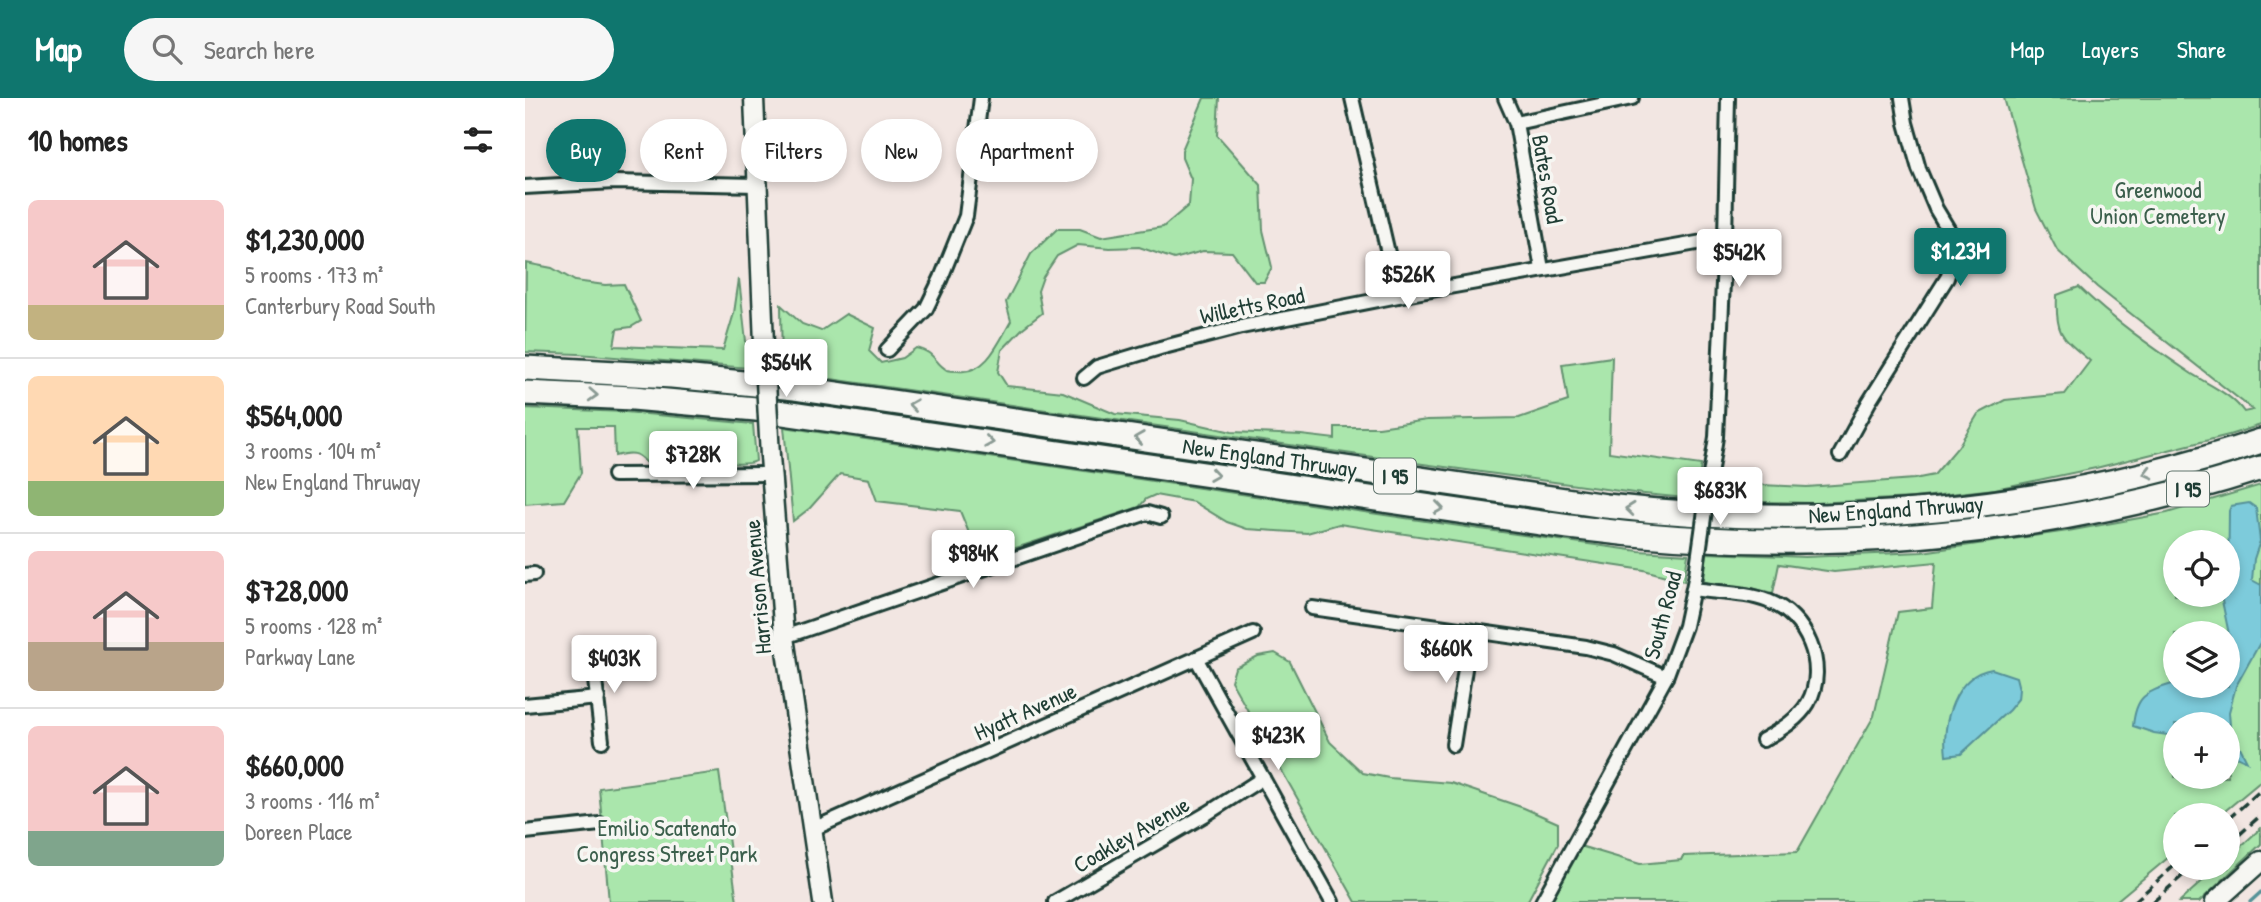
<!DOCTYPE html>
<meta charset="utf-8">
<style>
:root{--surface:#fff;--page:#f6f6f6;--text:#222;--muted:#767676;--line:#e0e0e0;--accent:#0f766e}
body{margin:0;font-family:"Patrick Hand",sans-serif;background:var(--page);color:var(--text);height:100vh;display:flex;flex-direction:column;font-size:26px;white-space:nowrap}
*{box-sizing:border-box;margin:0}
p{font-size:23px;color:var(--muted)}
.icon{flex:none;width:38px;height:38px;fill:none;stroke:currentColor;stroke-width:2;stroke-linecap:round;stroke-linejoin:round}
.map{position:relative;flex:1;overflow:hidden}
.drawer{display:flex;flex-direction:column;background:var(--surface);width:525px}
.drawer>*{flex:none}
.hud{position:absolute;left:21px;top:21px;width:665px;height:63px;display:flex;gap:14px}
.fabs{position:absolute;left:1638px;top:432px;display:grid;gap:14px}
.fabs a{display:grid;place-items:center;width:77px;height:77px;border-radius:50%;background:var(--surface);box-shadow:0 4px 10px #0003;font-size:35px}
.price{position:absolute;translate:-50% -60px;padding:0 16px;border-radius:7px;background:#fff;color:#222;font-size:23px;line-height:46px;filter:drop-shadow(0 2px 4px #0008)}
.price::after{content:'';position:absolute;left:50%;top:42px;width:21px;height:16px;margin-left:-10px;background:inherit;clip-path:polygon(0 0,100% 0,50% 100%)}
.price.active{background:var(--accent);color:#fff}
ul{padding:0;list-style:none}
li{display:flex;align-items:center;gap:21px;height:175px;padding:0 28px}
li+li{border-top:2px solid var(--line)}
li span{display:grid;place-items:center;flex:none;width:196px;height:140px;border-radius:10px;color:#555}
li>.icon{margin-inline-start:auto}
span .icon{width:84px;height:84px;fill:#fffc;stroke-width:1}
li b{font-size:30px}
h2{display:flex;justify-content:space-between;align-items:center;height:84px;padding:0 28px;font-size:30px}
.chip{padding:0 24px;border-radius:32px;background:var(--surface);box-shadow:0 4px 10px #0003;font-size:24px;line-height:63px}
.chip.active{background:var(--accent);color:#fff}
header{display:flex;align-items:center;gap:42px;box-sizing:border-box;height:98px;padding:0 35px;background:var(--accent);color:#fff}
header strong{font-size:33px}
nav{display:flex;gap:38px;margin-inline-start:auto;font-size:24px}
.search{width:490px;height:63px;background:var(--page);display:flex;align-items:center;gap:18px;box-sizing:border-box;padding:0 24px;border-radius:38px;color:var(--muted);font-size:26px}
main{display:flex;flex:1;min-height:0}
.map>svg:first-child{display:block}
.green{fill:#aae6ac;stroke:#649270;stroke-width:2;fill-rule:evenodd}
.water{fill:#7dcbdb;stroke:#579298;stroke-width:2}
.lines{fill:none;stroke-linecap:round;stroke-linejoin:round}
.stream{stroke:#579298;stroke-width:3.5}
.street-casing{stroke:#1f3d34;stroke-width:18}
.secondary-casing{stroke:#1f3d34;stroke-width:23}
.highway-casing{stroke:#1f3d34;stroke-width:28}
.street{stroke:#f6f6f2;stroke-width:12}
.secondary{stroke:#f6f6f2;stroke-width:18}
.highway{stroke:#f6f6f2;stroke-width:23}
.rail{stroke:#1f3d34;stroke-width:3.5;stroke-dasharray:10 5;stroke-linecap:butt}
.street-bridge-casing{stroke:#1f3d34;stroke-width:18;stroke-linecap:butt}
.secondary-bridge-casing{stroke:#1f3d34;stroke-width:23;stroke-linecap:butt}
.street-bridge{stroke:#f6f6f2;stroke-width:12}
.secondary-bridge{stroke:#f6f6f2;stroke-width:18}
.oneway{stroke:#8a9a93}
.labels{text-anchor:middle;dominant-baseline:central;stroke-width:7;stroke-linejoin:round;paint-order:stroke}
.shield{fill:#f6f6f2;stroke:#60746d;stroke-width:2}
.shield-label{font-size:21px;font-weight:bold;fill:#1f3d34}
.street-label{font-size:23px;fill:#1f3d34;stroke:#f6f6f2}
.park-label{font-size:23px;fill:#3b5f4c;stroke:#f6f6f2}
</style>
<header>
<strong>Map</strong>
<div class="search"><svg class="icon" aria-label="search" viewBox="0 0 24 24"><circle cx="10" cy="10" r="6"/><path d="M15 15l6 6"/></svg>Search here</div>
<nav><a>Map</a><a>Layers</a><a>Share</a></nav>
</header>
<main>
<section class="drawer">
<h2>10 homes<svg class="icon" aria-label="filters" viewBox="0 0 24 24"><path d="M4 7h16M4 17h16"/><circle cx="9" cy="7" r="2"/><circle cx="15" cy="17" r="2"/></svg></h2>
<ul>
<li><span style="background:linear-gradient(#f6c9c9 75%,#c2b280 0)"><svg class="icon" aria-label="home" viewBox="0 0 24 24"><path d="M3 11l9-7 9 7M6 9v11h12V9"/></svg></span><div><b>$1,230,000</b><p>5 rooms · 173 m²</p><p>Canterbury Road South</p></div></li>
<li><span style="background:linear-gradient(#ffd9b3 75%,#8fb573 0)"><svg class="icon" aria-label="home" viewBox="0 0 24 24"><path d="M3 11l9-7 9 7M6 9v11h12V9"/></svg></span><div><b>$564,000</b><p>3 rooms · 104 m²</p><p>New England Thruway</p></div></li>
<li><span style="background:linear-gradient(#f6c9c9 65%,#b9a48a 0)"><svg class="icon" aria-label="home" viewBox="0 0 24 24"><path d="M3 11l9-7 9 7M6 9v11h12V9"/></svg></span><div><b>$728,000</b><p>5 rooms · 128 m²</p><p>Parkway Lane</p></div></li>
<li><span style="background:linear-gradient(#f6c9c9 75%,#7fa58c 0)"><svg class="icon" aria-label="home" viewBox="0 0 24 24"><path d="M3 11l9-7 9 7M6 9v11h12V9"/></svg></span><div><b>$660,000</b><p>3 rooms · 116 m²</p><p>Doreen Place</p></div></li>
</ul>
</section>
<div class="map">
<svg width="1736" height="804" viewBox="0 0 1736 804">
<rect width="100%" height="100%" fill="#f2e6e2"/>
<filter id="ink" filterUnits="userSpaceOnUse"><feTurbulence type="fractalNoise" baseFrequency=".0143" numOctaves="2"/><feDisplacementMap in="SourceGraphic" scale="14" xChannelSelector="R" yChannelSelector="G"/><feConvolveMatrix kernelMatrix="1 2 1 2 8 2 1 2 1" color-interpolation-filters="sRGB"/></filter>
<g filter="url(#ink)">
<g class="green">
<path d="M679 0H694L692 37 736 87 738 132 747 169 739 184H730L707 154 678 153 649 161 614 149 585 150 553 147 532 158 518 179 513 193 517 215 498 230 477 252 473 274 482 288 538 294 590 316 655 322 707 334 776 337 810 341V329H854L902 322 994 320 1043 303 1037 266 1087 259 1084 354 1176 367 1171 401 1109 395 876 363 257 274 256 207 277 226 296 233 321 216 350 230 344 253 356 265 377 260 391 250C411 254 409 265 422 272 426 273 430 273 433 273 461 277 474 244 486 223L481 204 506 156 532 131H555L576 139 638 129 664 107 666 81 657 60V52Z"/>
<path d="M1479 0H1736V327L1704 337 1571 370 1470 391 1388 400 1289 405 1190 403 1193 385 1282 389 1389 381 1409 377 1433 349 1453 316 1480 302 1540 296 1565 263C1536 239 1530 236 1532 197L1554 189C1588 222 1628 250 1667 276 1686 288 1706 296 1719 314L1728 312 1572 189 1532 152 1511 111Z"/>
<polygon points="1,165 27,170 50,183 80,187 99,186 116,223 106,229 92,231 89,248 198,252 209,215 214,181 224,270 53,256 0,254"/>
<path d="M0 310 100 314 228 326 231 363C224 367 200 366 192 363 179 359 177 347 158 343L131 370 127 371C114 356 111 352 90 358L89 329H53L56 375 39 403 0 406Z"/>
<polygon points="259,329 955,431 1114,453 1163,456 1159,483 1119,472 814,426 782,435 722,431 702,424 669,404 630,397 621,401 614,409 455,462 435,413 352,403 344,381 315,376 285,410 268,423"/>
<path d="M1736 387V683L1695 717 1650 718V754L1590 804H1024L1055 748 1115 766 1156 762 1158 758 1272 754 1349 618 1373 514 1407 510 1411 464 1309 474 1254 466 1248 495 1216 488 1183 485 1179 482 1182 455 1280 459 1397 454 1543 433 1642 415ZM1650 444H1703V497H1650ZM1650 536H1703V588H1650ZM1650 626H1703V679H1650Z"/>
<polygon points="750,555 765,564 805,644 838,675 864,680 926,685 999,710 1033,725 1033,746 1002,804 831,804 706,583 710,570 733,558"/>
<polygon points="194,674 212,804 84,804 74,690"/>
<polygon points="1736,730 1736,746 1674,804 1654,804 1692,770 1703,770 1703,760"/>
</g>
<g class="water">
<path d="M1724 405 1731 410 1735 443 1729 461 1727 482 1736 487V543L1711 588 1704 614 1706 640 1715 649 1722 663 1703 654V626H1650V638L1629 635 1608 628C1611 596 1622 594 1650 585V588H1703V548L1705 541 1696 498 1703 497 1704 413 1706 408Z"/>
<path d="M1467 571 1491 579 1494 591 1493 601 1484 612 1436 656 1421 658C1417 625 1429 577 1467 571Z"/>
</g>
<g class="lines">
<polyline class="stream" points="1725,804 1736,794"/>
<defs>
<g id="street">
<polyline points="827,0 873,198"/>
<polyline points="980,0 991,25 1017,171"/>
<polyline points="991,25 1107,0"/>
<polyline points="0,89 89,84 232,87"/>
<polyline points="362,252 401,211 416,180 441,118 456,0"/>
<polyline points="559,280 572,269 635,250 716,229 873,198 1200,140"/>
<polyline points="1315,357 1344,304 1422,180 1428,161 1429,148 1426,136 1411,111 1394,71 1381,25 1377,0"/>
<polyline points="89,377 246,376"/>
<polyline points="1185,377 1191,339 1200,140 1203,0"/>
<polyline points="0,477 9,476"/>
<path d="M1169 491C1193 495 1221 494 1243 503 1281 517 1304 568 1283 605 1273 622 1255 632 1238 642"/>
<polyline points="787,510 1061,549 1089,556 1141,579"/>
<polyline points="259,539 622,415 636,419"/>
<polyline points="67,556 77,643"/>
<polyline points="671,560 807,804"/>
<polyline points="0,607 73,600"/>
<polyline points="928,647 946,533"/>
<polyline points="288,731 728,535"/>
<polyline points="0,734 75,726"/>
<polyline points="530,804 683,715 738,680"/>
<polyline points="1017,804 1141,579 1160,528 1171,476"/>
</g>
<g id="secondary">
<polyline points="229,0 239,246"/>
<polyline points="245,358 259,539 298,804"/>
<polyline points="1690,804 1736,763"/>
</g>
<g id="highway">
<path d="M0 270 147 278 270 290 1081 408C1300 433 1526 413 1736 343"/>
<path d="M0 295 108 300 231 311 1044 429C1276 459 1513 442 1736 370"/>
</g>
</defs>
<use href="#street" class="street-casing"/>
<use href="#secondary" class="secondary-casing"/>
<use href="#highway" class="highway-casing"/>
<use href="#street" class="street"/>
<use href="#secondary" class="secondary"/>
<use href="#highway" class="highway"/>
<g class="rail">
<polyline points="1703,721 1736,692"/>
<polyline points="1703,747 1736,717"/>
<polyline points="1609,804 1650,767"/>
<polyline points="1628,804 1666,770"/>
</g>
<defs>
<polyline id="street-bridge" points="1171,476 1185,377"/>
<polyline id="secondary-bridge" points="239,246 245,358"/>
</defs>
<use href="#street-bridge" class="street-bridge-casing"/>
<use href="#secondary-bridge" class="secondary-bridge-casing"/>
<use href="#street-bridge" class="street-bridge"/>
<use href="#secondary-bridge" class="secondary-bridge"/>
</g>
<defs><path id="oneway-chevron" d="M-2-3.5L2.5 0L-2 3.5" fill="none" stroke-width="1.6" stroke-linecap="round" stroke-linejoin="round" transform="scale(1.75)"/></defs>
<g class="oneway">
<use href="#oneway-chevron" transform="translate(68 297) rotate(3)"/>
<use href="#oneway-chevron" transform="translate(388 307) rotate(-172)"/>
<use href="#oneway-chevron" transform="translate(614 340) rotate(-172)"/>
<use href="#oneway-chevron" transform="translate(464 344) rotate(8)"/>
<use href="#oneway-chevron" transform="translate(1623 375) rotate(166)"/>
<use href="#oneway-chevron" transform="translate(689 377) rotate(8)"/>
<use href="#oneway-chevron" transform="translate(914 410) rotate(8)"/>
<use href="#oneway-chevron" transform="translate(1105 411) rotate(-174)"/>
</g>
</g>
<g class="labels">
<g class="shield">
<rect x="849" y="360.5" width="42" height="35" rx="5"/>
<rect x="1642" y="373.5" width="42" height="35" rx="5"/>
</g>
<g class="shield-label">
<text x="870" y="378">I 95</text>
<text x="1663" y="391">I 95</text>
</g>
<g class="street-label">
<text transform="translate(1023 81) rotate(80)">Bates Road</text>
<text transform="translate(727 207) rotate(-12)">Willetts Road</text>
<text transform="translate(745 359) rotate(8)">New England Thruway</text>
<text transform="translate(1371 411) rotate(-4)">New England Thruway</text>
<text transform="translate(232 489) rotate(-95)">Harrison Avenue</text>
<text transform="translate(1137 517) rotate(-75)">South Road</text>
<text transform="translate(500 613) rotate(-24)">Hyatt Avenue</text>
<text transform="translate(606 736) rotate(-30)">Coakley Avenue</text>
</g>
<g class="park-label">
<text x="1633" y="91">Greenwood<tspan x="1633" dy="26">Union Cemetery</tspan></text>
<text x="142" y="729">Emilio Scatenato<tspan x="142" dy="26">Congress Street Park</tspan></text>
</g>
</g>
</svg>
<div class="fabs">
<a><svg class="icon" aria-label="locate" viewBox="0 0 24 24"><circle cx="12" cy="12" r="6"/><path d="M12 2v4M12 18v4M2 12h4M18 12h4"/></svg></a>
<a><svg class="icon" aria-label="layers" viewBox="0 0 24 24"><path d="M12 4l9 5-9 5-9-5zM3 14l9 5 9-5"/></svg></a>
<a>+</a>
<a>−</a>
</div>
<b class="price active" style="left:1435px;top:190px">$1.23M</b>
<b class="price" style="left:1214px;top:191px">$542K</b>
<b class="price" style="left:883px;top:213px">$526K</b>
<b class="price" style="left:261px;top:301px">$564K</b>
<b class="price" style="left:168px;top:393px">$728K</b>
<b class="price" style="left:1195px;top:429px">$683K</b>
<b class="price" style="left:448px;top:492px">$984K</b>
<b class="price" style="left:921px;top:587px">$660K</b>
<b class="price" style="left:89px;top:597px">$403K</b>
<b class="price" style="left:753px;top:674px">$423K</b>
<div class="hud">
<a class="chip active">Buy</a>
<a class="chip">Rent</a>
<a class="chip">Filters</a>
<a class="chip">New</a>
<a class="chip">Apartment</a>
</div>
</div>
</main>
